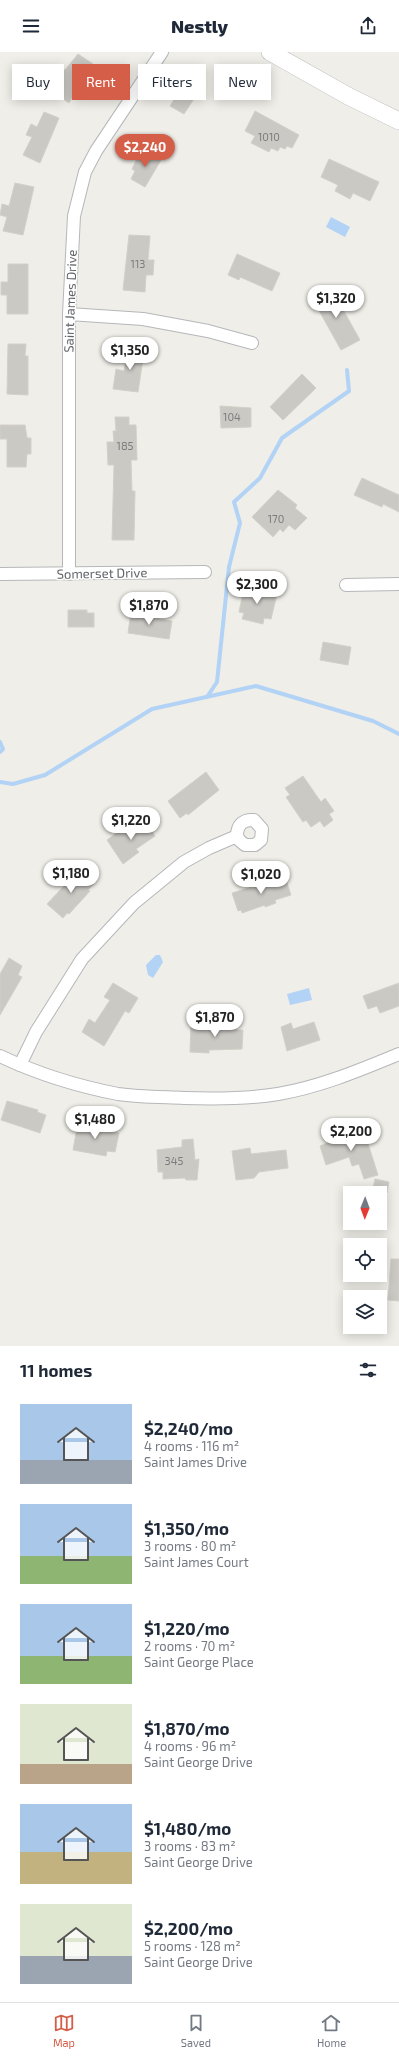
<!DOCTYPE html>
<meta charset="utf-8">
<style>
:root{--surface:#fff;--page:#f6f6f7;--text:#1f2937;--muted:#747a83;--line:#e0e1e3;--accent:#d55e49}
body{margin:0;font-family:"Exo 2",sans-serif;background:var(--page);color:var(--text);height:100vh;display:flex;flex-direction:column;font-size:15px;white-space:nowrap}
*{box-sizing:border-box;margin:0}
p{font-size:13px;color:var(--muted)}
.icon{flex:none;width:22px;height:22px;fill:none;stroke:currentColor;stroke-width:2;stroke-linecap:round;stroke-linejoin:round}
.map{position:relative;height:1294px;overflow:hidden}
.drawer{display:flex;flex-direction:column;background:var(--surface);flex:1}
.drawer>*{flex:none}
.banner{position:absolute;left:12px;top:12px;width:375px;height:36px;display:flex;gap:8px}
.needle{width:26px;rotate:181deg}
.buttons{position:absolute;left:343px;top:1134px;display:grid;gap:8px}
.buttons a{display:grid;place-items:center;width:44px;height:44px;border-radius:0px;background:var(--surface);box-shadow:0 2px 10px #0003;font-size:20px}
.price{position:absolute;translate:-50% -34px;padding:0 9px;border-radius:14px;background:#fff;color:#222;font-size:13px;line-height:26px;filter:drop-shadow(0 1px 2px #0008)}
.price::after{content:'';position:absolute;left:50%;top:24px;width:12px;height:9px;margin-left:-6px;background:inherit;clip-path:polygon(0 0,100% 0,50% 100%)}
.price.current{background:var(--accent);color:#fff}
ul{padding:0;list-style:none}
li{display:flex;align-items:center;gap:12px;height:100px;padding:0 20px}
li span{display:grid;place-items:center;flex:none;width:112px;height:80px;border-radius:0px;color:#555}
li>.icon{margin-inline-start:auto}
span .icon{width:48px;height:48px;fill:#fffc;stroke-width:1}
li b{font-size:17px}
h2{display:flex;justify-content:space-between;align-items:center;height:48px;padding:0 20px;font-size:17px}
.tag{padding:0 14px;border-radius:0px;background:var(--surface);box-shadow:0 2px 10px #0003;font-size:14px;line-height:36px}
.tag.current{background:var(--accent);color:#fff}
header{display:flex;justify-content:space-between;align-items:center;height:52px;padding:0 20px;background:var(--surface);font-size:18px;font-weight:800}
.tab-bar{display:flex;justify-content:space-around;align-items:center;height:56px;border-top:1px solid var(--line);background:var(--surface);font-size:11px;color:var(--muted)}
.tab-bar a{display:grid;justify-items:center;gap:2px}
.tab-bar .current{color:var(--accent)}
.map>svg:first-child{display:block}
.water{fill:#b2d3f5}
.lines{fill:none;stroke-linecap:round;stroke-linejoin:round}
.stream{stroke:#b2d3f5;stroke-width:4}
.building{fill:#cbc9c4;stroke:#d3d0c7}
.street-casing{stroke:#b5b7ba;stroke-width:14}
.secondary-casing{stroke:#b4b6ba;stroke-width:18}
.street{stroke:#fff;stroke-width:12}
.secondary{stroke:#fff;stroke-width:17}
.labels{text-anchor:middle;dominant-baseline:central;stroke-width:3;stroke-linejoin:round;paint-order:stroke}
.number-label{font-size:11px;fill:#7a7c7e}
.street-label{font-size:13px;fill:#5f6266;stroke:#fff}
</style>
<header><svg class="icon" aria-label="menu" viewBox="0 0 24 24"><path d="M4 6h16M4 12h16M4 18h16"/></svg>Nestly<svg class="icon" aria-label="share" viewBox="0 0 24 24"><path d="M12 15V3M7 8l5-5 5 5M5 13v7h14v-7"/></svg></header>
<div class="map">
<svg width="399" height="1294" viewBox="0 0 399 1294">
<rect width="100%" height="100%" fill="#efeee8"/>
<g class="water">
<polygon points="331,165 350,175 345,185 326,175"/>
<polygon points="156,903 160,903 163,910 153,926 148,923 146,913"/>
<polygon points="309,936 312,948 290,953 287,942"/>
</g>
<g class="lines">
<g class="stream">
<polyline points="207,645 217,630 229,515 240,471 234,450 260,426 282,386 349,339 347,318"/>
<polyline points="0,690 3,697 0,700"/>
<polyline points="0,730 13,732 45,723 152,657 256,634 373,669 399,682"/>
</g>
</g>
<g class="building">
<polygon points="78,2 93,12 69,51 51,39 57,30 52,27 60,15 65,18"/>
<polygon points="183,27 201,36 184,62 170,54 175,46 172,44"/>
<polygon points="255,59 299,83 292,96 287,94 285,97 280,95 278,99 271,96 269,100 251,91 255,84 245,79"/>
<polygon points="44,60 59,66 40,111 23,103 32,85 26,83 31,72 37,75"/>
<polygon points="141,98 161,108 145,135 131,127 135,119 132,117"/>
<polygon points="329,107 379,130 370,149 353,141 350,147 335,139 338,133 321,125"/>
<polygon points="15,131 34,135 23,183 3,179 7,165 0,163 2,152 9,154"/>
<polygon points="129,183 150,184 148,208 154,208 153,223 146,223 145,240 123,238"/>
<polygon points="237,202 280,221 272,239 240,225 239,228 228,223"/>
<polygon points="8,212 28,212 28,262 7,262 7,243 1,243 1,230 8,230"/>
<polygon points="331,236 360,288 341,298 312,246"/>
<polygon points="129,291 142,293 140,307 143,307 138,340 113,337 116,317 124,319"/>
<polygon points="8,292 26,292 25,304 28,304 28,343 7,342"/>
<polygon points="302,322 316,336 283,368 270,355"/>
<polygon points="220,354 251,356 251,375 221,376"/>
<polygon points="115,365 129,365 129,373 136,373 137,408 131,408 132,439 135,439 134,488 112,488 114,413 108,413 107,390 114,390 113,379 116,379"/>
<polygon points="0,373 25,373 27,386 31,386 31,402 27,402 26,415 7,415 7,387 0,387"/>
<polygon points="362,426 399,443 399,460 383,452 382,455 354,443"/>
<polygon points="278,438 297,453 295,456 307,466 295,478 289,473 283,480 280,477 273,485 252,465"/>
<polygon points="244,536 277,542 271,567 264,566 263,572 242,567 244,561 239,560"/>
<polygon points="68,558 87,558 87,561 94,561 94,575 68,575"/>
<polygon points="131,560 159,564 159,567 172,569 169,587 128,581"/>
<polygon points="323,590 351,595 348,613 320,608"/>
<polygon points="206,720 219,738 188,763 187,761 180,766 168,749"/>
<polygon points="303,724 321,750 325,746 334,759 329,762 333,768 324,775 320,769 311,775 306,768 303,770 286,745 290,743 285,736"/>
<polygon points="144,767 155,784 136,797 139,800 123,812 107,788 122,777 125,781"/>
<polygon points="79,818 94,832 88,838 90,839 69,862 67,861 63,866 47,852"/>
<polygon points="285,825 291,843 275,848 276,851 265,855 265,853 242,861 241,858 238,859 232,841"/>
<polygon points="9,906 22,914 18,923 22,925 0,963 0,922"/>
<polygon points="113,931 138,946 129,961 125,959 104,994 82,980 89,967 95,971 110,948 104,945"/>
<polygon points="399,931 399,954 380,961 377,954 368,957 363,944"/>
<polygon points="314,970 320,988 287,999 281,975 291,971 293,977"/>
<polygon points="225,971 236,972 236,978 243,978 242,997 209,998 209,1001 190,1000 191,972 225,974"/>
<polygon points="7,1049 38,1058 37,1060 46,1063 40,1081 1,1068"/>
<polygon points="78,1070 97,1073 96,1077 119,1081 115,1100 107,1099 106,1104 73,1098"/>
<polygon points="349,1079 351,1083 364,1079 378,1123 364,1127 359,1112 352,1114 349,1105 326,1113 320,1094 334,1088 333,1085"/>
<polygon points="193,1087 195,1108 199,1107 197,1128 186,1128 185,1126 163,1127 163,1120 158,1120 157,1098 182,1095 182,1088"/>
<polygon points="250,1096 251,1102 286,1098 288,1116 259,1120 254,1126 236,1128 232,1099"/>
<polygon points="375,1127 389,1130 387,1141 372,1141"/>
<polygon points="391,1207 399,1207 399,1249 388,1248"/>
</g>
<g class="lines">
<defs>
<g id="street">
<polyline points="69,262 143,267 208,279 252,291"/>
<polyline points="0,522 205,520"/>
<polyline points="69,522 69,262 74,164 85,120 96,99 162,0"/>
<polyline points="346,533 399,532"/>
<path d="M0 1004C38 1022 77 1034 118 1042 139 1045 163 1045 184 1046 215 1047 248 1047 278 1042 320 1035 360 1018 399 1002"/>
<path d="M20 1013 36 980 82 907 134 851 184 810 209 796 237 784 239 788 245 793H255L261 788 262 777 254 768C243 767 237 773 237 784"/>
</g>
<polyline id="secondary" points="270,0 348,44 399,69"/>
</defs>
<use href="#street" class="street-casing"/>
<use href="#secondary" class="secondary-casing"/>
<use href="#street" class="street"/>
<use href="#secondary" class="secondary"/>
</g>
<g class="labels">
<g class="number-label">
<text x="269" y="84">1010</text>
<text x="138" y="211">113</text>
<text x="232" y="364">104</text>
<text x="125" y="393">185</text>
<text x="276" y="466">170</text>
<text x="174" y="1108">345</text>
</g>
<g class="street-label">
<text transform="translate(70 249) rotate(-88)">Saint James Drive</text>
<text transform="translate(102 521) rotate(-1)">Somerset Drive</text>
</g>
</g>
</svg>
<div class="buttons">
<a><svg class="needle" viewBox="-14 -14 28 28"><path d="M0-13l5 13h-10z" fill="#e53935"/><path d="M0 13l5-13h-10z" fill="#747a83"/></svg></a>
<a><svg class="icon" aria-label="locate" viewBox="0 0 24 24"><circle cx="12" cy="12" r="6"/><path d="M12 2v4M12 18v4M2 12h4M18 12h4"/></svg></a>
<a><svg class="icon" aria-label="layers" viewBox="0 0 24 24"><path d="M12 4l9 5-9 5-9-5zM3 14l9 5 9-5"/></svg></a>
</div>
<b class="price current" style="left:145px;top:116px">$2,240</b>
<b class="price" style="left:336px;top:267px">$1,320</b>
<b class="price" style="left:130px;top:319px">$1,350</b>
<b class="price" style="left:257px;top:553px">$2,300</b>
<b class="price" style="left:149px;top:574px">$1,870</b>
<b class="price" style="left:131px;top:789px">$1,220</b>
<b class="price" style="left:71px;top:842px">$1,180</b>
<b class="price" style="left:261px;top:843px">$1,020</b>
<b class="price" style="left:215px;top:986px">$1,870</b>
<b class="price" style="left:95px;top:1088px">$1,480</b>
<b class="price" style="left:351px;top:1100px">$2,200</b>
<div class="banner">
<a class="tag">Buy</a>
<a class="tag current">Rent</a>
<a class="tag">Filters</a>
<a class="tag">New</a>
</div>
</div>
<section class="drawer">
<h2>11 homes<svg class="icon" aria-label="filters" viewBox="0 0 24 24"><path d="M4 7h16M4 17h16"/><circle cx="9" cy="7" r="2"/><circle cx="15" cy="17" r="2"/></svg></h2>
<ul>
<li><span style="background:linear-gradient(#a9c7e8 70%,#9aa5b1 0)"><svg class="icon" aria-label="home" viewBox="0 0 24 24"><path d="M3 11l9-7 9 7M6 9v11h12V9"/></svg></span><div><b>$2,240/mo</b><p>4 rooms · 116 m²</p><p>Saint James Drive</p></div></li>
<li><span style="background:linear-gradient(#a9c7e8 65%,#8fb573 0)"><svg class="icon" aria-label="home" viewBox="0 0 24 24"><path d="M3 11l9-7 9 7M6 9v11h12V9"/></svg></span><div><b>$1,350/mo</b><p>3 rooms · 80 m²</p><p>Saint James Court</p></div></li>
<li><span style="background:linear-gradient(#a9c7e8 65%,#8fb573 0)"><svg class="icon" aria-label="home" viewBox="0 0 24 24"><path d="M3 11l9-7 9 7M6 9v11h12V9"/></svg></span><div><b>$1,220/mo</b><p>2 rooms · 70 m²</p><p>Saint George Place</p></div></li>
<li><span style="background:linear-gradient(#dfe7d0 75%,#b9a48a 0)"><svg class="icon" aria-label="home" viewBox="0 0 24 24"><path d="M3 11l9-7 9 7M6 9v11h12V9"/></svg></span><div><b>$1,870/mo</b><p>4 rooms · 96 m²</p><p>Saint George Drive</p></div></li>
<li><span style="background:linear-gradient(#a9c7e8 60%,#c2b280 0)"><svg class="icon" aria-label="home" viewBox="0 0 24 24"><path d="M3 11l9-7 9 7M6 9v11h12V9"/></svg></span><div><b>$1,480/mo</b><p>3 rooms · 83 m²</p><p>Saint George Drive</p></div></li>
<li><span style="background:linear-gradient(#dfe7d0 65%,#9aa5b1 0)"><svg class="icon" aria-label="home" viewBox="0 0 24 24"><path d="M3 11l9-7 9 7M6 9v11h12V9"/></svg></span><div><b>$2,200/mo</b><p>5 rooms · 128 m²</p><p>Saint George Drive</p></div></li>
</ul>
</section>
<nav class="tab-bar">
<a class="current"><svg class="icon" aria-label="map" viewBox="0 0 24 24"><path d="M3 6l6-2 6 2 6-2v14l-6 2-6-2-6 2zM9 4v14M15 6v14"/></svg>Map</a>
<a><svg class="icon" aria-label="saved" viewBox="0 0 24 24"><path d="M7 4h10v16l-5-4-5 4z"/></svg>Saved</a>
<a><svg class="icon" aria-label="home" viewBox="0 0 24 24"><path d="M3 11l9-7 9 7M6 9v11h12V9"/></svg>Home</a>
</nav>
